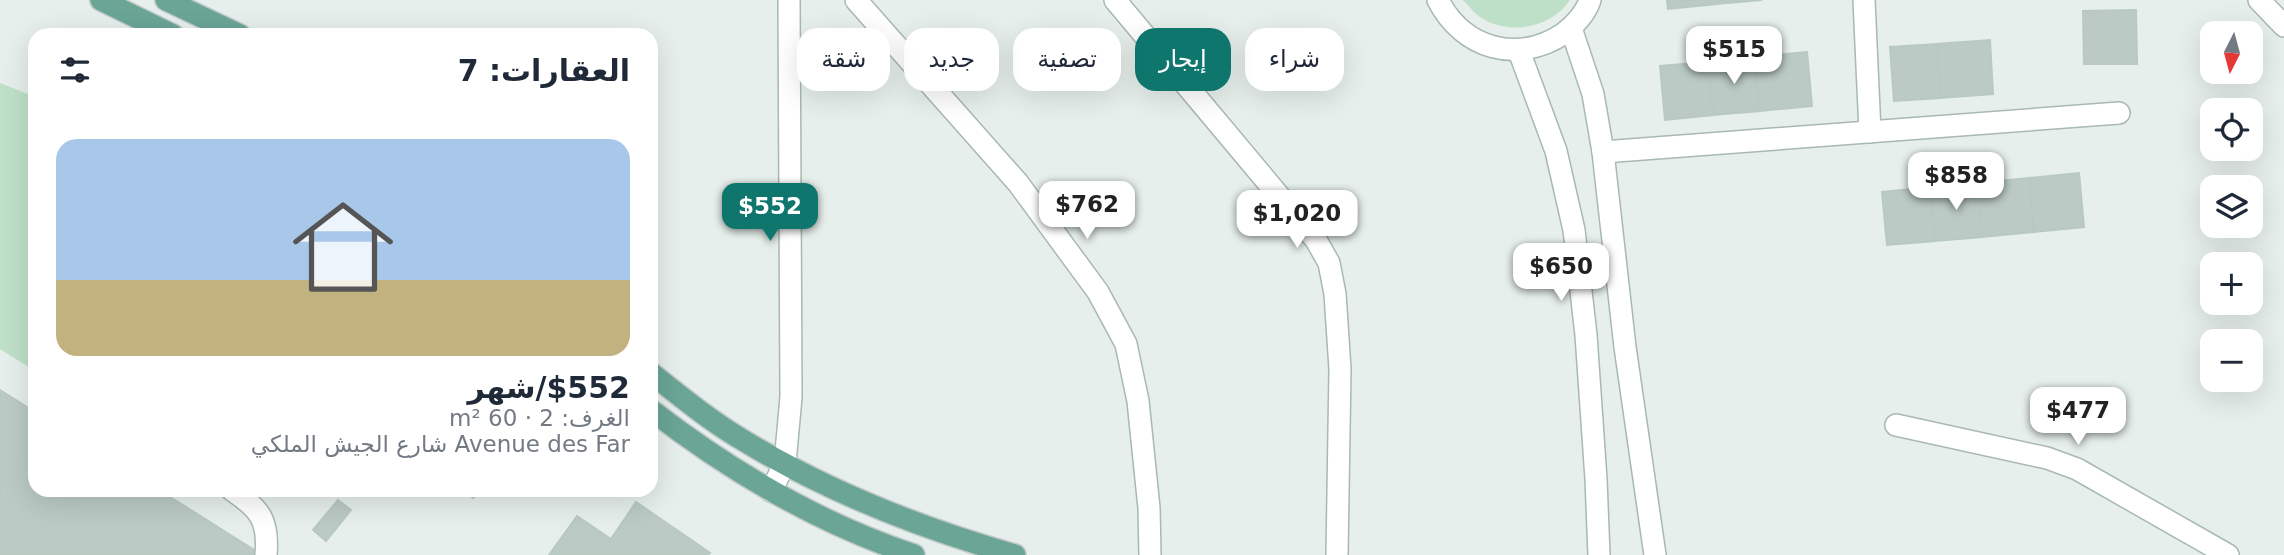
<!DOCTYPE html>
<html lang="ar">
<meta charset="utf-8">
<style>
:root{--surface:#fff;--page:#f2f2f3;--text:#1f2937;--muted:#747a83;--line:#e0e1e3;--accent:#0f766e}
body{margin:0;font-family:"DejaVu Sans","Noto Naskh Arabic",sans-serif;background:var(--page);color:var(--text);direction:rtl;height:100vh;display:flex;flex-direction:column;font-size:26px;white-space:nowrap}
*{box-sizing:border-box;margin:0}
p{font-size:23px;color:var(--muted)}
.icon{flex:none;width:38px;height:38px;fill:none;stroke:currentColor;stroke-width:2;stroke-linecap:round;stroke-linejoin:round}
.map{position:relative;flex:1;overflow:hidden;direction:ltr}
.panel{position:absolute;left:28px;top:28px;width:630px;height:469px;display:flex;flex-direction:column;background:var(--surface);border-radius:21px;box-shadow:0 7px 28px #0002;direction:rtl}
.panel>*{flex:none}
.hud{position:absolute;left:679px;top:28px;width:665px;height:63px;direction:rtl;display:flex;gap:14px}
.needle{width:46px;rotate:186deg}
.fabs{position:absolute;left:2200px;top:21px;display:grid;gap:14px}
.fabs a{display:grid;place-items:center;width:63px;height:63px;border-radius:14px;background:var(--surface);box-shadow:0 7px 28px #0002;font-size:35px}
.price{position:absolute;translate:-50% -60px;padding:0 16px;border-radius:14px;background:#fff;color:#222;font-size:23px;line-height:46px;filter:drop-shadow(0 2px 4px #0008)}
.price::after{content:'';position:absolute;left:50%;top:42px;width:21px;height:16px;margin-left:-10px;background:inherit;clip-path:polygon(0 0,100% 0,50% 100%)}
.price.selected{background:var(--accent);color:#fff}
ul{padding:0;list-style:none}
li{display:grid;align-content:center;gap:14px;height:371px;padding:0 28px}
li+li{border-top:2px solid var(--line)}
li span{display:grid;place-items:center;height:217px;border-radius:21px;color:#555}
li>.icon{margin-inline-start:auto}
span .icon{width:126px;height:126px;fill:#fffc;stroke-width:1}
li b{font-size:30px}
h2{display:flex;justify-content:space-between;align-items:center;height:84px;padding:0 28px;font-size:30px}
.chip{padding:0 24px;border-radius:21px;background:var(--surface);box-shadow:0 7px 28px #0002;font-size:24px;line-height:63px}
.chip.selected{background:var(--accent);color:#fff}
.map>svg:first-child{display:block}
.green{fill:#bfe0c8}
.building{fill:#bbcac4;stroke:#b8c9c2;stroke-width:2}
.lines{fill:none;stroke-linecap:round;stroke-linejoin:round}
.minor-casing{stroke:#a8b8b2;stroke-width:24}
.major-casing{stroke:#c2cac8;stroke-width:24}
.minor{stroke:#fff;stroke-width:21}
.major{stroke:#6aa596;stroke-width:21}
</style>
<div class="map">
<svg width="2284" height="555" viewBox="0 0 2284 555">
<rect width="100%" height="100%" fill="#e6efeb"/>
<g class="green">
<path d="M1463 0H1570C1550 30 1503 37 1475 13 1471 9 1467 4 1463 0Z"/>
<polygon points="0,83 35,97 35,371 0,349"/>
</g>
<g class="building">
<polygon points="1667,0 1715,0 1716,4 1668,9"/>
<polygon points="1715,0 1762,0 1716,4"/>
<polygon points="2136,10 2137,64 2084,64 2083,11"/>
<polygon points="1990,40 1993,94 1940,98 1937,44"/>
<polygon points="1937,44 1940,98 1894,101 1890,47"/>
<polygon points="1807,52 1812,106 1760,111 1754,57"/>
<polygon points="1754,57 1760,111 1713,115 1708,62"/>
<polygon points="1708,62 1713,115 1665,120 1660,66"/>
<polygon points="2079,173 2084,227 2034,232 2029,178"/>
<polygon points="2029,178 2034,232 1982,237 1977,183"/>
<polygon points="1977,183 1982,237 1935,241 1930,187"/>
<polygon points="1930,187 1935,241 1887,245 1882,192"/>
<polygon points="0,390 35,412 35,490 159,490 259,553 258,555 0,555"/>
<polygon points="463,490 479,490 473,498"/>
<polygon points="338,500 351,510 326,541 313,530"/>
<polygon points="636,502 710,553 708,555 549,555 577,516 611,539"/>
</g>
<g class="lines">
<defs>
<g id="minor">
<polyline points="856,0 1018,183 1098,292 1126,344 1138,401 1149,508 1150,555"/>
<polyline points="1115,0 1316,240 1329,263 1335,294 1340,369 1337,555"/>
<path d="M1438 0C1463 49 1517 64 1563 34 1574 26 1586 13 1590 0"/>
<polyline points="1864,0 1870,132"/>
<polyline points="2259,0 2284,26"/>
<polyline points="1571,28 1593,94 1603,152 1625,347 1655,555"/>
<polyline points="1519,51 1556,151 1574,230 1586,335 1596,479 1599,555"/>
<polyline points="1603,152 2119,113"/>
<polyline points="1896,425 2047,458 2077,469 2228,555"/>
<path d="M232 490C260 509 269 520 266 555"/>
<polyline points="771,491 785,463 791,397 789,0"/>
</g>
<g id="major">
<polyline points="101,0 173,35"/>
<polyline points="166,0 240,35"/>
<path d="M651 373C680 396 709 420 741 439 826 491 920 528 1015 555"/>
<path d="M651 410C730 471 818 523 914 555"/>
</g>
</defs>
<use href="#minor" class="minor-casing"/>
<use href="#major" class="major-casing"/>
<use href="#minor" class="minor"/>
<use href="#major" class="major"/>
</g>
</svg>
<div class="fabs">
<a><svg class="needle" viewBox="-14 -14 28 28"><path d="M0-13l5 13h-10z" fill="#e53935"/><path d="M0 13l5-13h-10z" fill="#747a83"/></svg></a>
<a><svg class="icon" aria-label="locate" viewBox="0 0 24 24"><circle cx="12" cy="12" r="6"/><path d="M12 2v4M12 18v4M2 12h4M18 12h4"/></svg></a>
<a><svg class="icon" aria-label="layers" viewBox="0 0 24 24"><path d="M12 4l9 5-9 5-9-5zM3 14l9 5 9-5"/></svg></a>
<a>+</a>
<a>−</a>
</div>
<b class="price" style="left:1734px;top:86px">$515</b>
<b class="price" style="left:1956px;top:212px">$858</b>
<b class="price" style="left:1087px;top:241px">$762</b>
<b class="price selected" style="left:770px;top:243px">$552</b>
<b class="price" style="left:1297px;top:250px">$1,020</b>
<b class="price" style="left:1561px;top:303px">$650</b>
<b class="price" style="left:2078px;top:447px">$477</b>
<div class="hud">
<a class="chip">شراء</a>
<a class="chip selected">إيجار</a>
<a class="chip">تصفية</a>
<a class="chip">جديد</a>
<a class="chip">شقة</a>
</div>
<section class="panel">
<h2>العقارات: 7<svg class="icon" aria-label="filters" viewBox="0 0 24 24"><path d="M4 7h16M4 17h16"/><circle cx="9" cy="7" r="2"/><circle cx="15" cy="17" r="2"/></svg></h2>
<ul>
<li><span style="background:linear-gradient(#a9c7e8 65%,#c2b280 0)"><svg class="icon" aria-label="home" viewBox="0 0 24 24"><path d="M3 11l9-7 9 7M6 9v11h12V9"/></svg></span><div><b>$552/شهر</b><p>الغرف: 2 · 60 m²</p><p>Avenue des Far شارع الجيش الملكي</p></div></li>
</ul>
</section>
</div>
